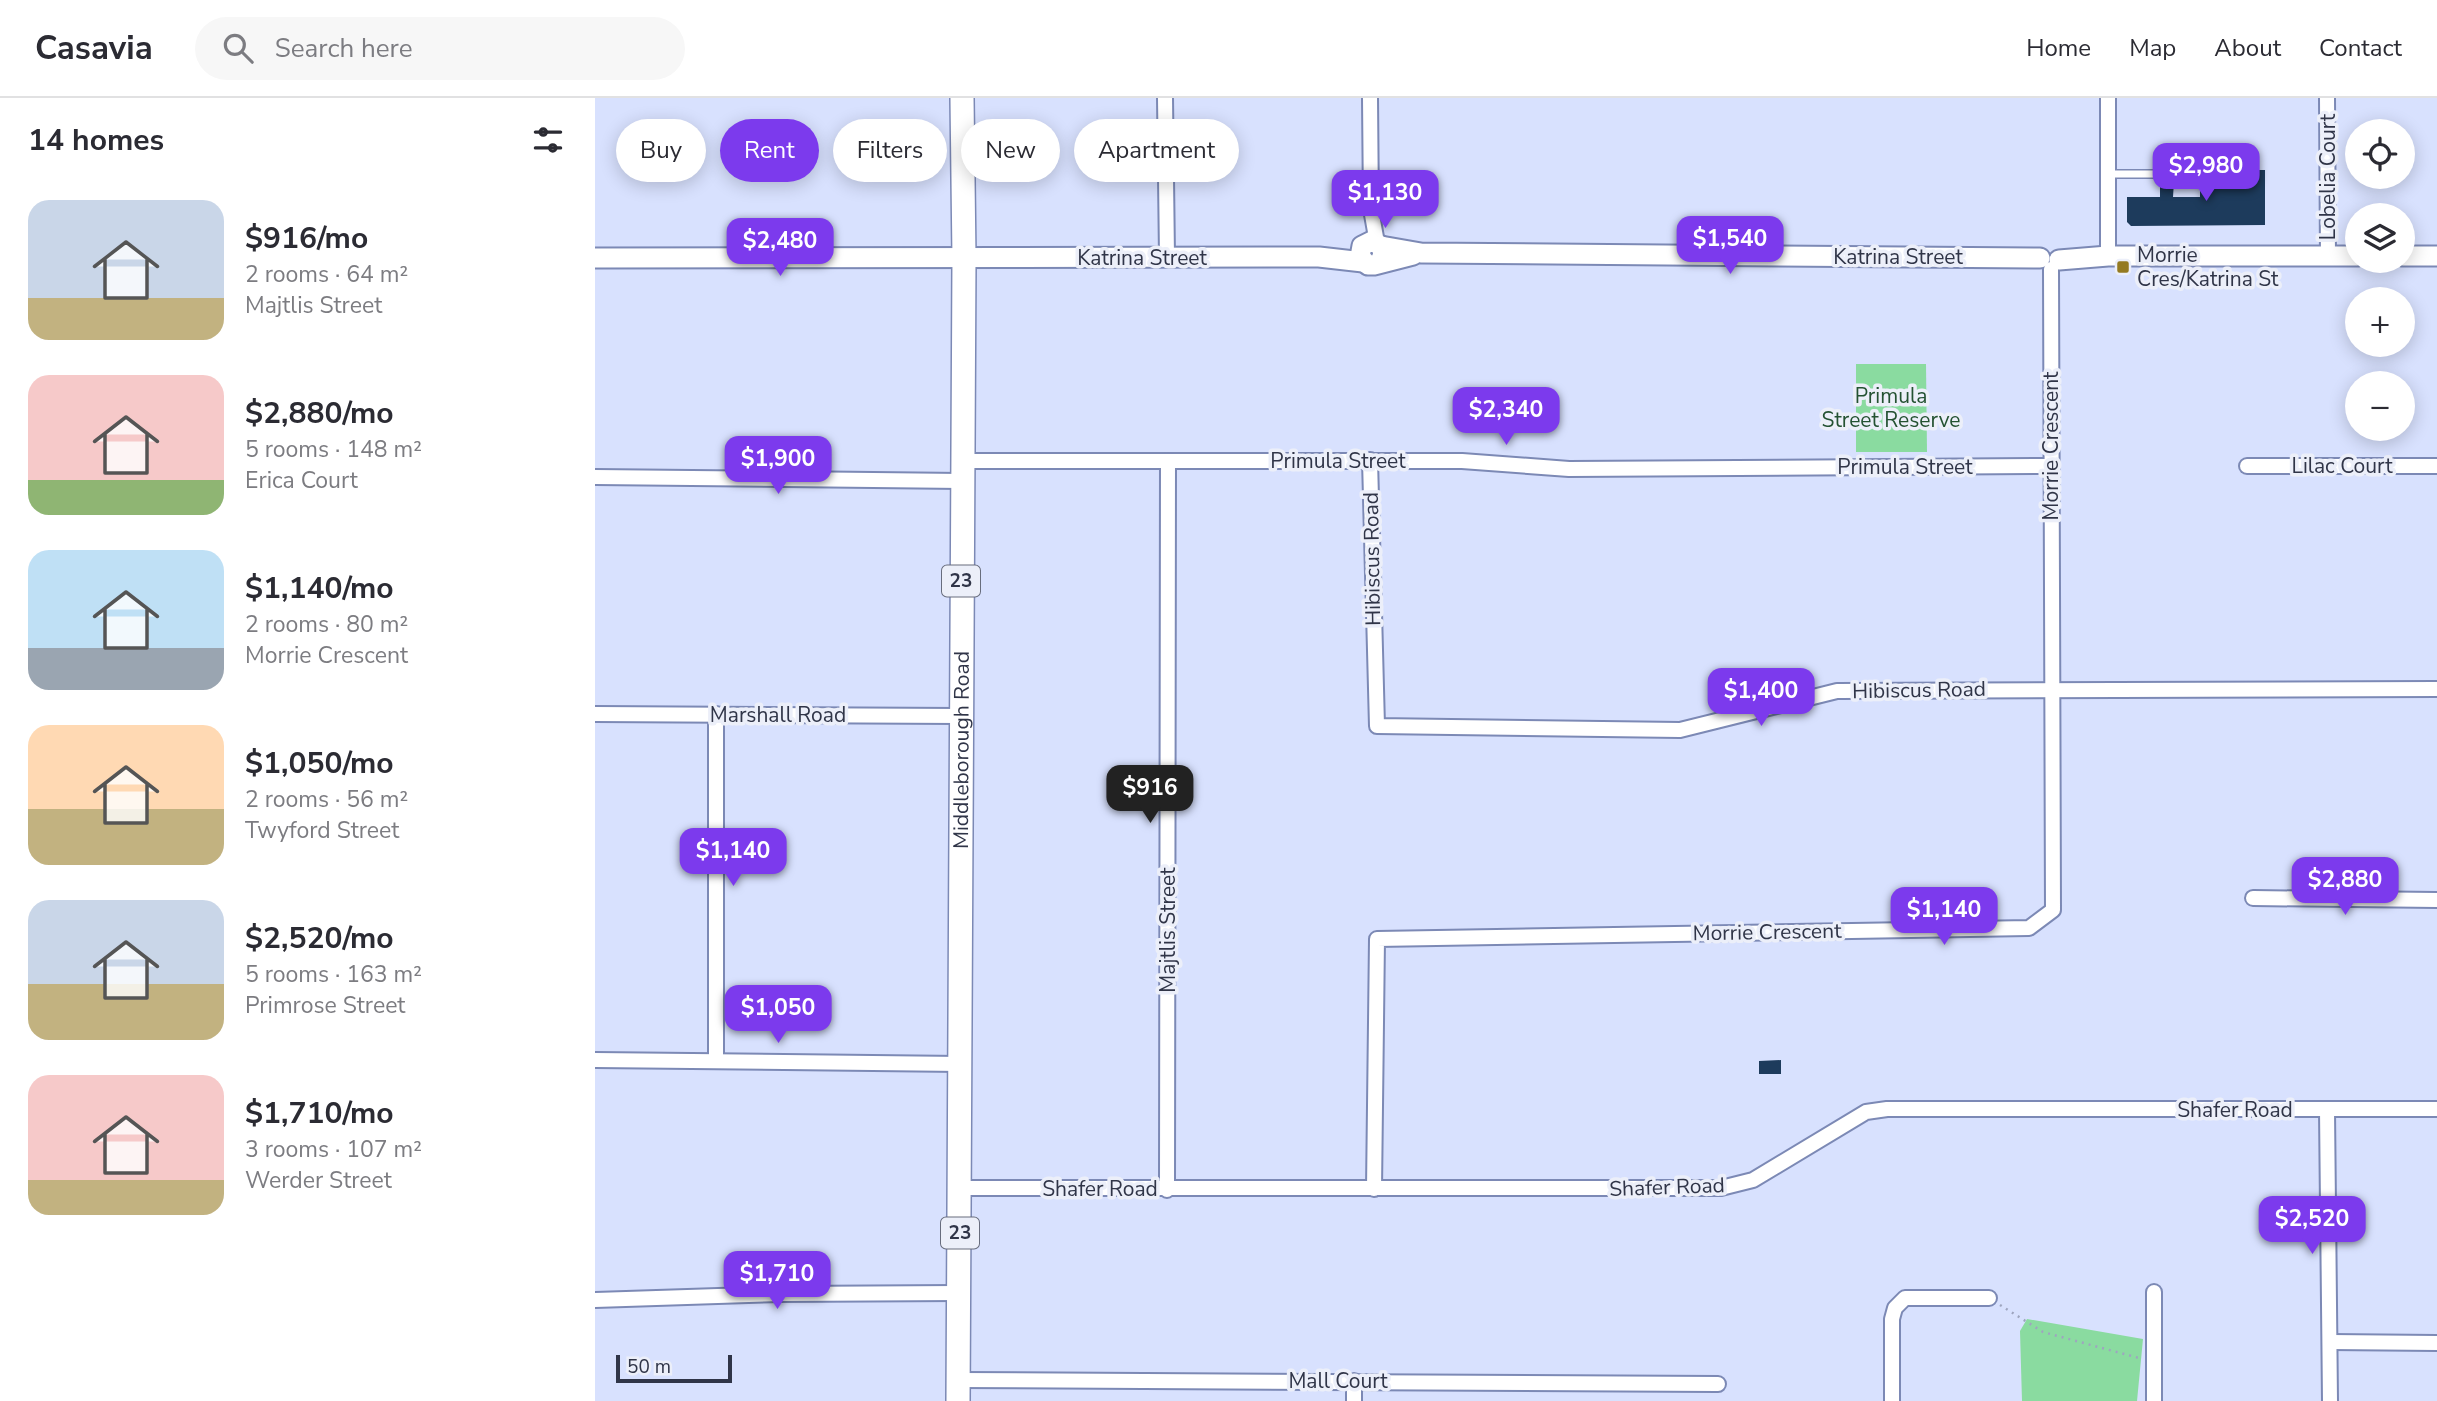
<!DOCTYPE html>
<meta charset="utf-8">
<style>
:root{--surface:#fff;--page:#f7f7f7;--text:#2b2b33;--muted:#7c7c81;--line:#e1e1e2;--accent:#7c3aed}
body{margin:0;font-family:"Nunito Sans",sans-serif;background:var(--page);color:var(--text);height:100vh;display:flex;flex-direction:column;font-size:26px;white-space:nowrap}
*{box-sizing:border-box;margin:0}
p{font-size:23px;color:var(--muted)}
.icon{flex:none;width:38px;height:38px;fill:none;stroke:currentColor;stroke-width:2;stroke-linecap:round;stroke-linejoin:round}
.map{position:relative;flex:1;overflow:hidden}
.drawer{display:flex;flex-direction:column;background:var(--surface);width:595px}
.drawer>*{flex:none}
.guide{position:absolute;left:21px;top:21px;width:665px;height:63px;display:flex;gap:14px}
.fabs{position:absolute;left:1750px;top:21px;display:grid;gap:14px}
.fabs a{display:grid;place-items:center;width:70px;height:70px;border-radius:50%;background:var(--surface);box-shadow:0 4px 18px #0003;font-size:35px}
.scale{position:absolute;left:21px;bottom:18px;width:116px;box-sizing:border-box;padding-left:7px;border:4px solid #303548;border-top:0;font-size:19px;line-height:24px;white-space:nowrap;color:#303548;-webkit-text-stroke:5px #eceff9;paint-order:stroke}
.price{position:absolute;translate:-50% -60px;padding:0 16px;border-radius:14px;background:var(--accent);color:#fff;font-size:23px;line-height:46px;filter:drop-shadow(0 2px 4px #0008)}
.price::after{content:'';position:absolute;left:50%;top:42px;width:21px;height:16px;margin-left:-10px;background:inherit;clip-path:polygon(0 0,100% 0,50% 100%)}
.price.active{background:#222;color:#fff}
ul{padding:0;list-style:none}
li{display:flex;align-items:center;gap:21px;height:175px;padding:0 28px}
li span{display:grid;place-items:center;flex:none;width:196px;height:140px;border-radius:21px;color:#555}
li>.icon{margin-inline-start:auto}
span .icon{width:84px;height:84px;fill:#fffc;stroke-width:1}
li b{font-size:30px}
h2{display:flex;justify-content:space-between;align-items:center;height:84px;padding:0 28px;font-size:30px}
.pill{padding:0 24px;border-radius:32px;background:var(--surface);box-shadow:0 4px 18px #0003;font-size:24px;line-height:63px}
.pill.active{background:var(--accent);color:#fff}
header{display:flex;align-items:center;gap:42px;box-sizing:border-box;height:98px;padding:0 35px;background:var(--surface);border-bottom:2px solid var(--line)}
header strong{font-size:33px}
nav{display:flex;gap:38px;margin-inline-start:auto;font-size:24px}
.search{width:490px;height:63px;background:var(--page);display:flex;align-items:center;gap:18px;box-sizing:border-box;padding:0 24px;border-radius:38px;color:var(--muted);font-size:26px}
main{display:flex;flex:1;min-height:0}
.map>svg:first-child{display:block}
.green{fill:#8adba0}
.building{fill:#1d3b5c}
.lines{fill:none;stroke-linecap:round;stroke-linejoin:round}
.lane-casing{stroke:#7c89b5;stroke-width:10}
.street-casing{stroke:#7c89b5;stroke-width:18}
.secondary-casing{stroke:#7c89b5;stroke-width:23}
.primary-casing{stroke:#7c89b5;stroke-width:26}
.path{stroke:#9ea5bf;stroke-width:2.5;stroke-dasharray:2 5;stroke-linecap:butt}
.lane{stroke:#fff;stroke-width:7}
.street{stroke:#fff;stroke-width:14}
.secondary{stroke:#fff;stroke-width:19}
.primary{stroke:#fff;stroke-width:23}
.poi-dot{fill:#947a21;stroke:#eceff9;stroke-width:2.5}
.labels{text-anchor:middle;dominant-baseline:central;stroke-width:7;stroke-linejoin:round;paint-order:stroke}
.shield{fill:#eceff9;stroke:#686d7d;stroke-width:2}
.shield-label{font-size:19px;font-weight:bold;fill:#303548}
.street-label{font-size:21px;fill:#303548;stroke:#eceff9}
.poi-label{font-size:21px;fill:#303548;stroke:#eceff9;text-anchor:start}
.park-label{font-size:21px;fill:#245232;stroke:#eceff9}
</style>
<header>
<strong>Casavia</strong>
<div class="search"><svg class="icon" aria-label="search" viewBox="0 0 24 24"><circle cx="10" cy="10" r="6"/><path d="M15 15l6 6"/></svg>Search here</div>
<nav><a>Home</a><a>Map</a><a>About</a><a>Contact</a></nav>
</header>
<main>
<section class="drawer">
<h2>14 homes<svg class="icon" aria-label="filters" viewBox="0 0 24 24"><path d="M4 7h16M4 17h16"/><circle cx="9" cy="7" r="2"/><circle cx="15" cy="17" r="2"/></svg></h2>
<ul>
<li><span style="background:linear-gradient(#c9d6e8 70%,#c2b280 0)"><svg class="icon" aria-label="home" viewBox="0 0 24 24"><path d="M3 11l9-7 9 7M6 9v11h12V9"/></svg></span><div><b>$916/mo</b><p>2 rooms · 64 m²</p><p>Majtlis Street</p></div></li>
<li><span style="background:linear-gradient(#f6c9c9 75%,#8fb573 0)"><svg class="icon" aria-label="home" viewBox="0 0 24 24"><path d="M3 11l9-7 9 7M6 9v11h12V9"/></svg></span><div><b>$2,880/mo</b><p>5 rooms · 148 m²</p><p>Erica Court</p></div></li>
<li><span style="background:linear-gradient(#bfe0f5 70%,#9aa5b1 0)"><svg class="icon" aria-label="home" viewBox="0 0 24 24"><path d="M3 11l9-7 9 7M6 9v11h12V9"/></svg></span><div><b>$1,140/mo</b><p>2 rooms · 80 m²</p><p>Morrie Crescent</p></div></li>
<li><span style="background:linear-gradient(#ffd9b3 60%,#c2b280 0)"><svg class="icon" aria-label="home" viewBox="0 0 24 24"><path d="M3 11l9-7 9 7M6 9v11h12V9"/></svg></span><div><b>$1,050/mo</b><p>2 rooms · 56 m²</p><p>Twyford Street</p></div></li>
<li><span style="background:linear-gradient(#c9d6e8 60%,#c2b280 0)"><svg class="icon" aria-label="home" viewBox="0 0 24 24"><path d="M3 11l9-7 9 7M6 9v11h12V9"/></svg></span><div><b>$2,520/mo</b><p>5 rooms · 163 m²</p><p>Primrose Street</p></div></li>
<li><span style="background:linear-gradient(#f6c9c9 75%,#c2b280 0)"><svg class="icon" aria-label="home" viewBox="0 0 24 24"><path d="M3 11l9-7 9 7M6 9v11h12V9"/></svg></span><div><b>$1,710/mo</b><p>3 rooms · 107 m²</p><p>Werder Street</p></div></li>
</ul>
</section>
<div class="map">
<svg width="1842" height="1303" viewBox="0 0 1842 1303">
<rect width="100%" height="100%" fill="#d8e1fe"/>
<g class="green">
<polygon points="1261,266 1331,266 1332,354 1261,354"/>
<polygon points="1432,1221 1548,1241 1542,1303 1427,1303 1425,1233"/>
</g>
<g class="building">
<polygon points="1622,72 1670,72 1670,127 1536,128 1532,124 1532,99 1565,99 1565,83 1579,83 1578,99 1605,99 1605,80 1622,78"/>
<polygon points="1186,962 1186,976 1164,976 1164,963"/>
</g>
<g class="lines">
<defs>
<polyline id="lane" points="1513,76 1601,76"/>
<g id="street">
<polyline points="570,0 572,159"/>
<polyline points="775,0 776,111 782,145"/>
<polyline points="1732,0 1733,158"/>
<polyline points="1513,158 1513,0"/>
<polyline points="775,362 782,628 1085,632 1242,593 1842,591"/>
<polyline points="367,363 867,363 974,371 1455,368"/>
<polyline points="1652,368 1842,368"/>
<polyline points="0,379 367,383"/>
<polyline points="0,616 365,618"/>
<polyline points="121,616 121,963"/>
<polyline points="1658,800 1842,802"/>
<polyline points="0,962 366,966"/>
<polyline points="1732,1012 1735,1303"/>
<polyline points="366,1090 1126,1090 1158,1082 1271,1014 1292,1011 1842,1011"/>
<polyline points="779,1091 782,841 1434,830 1458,812 1456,171"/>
<polyline points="572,1092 573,363"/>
<polyline points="0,1202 186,1196 363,1195"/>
<polyline points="1735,1244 1842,1245"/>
<polyline points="363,1282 1123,1286"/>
<polyline points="759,1303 759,1283"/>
<polyline points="1297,1303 1297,1221 1300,1210 1310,1200 1394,1200"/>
<polyline points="1559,1303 1559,1194"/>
</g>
<g id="secondary">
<polyline points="786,148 826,155 1445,160"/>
<polyline points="1808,158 1842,158"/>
<polyline points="0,160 724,159 768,164"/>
<polyline points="1464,162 1513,158 1762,158"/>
<polyline points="784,165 788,157 786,148 777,143 767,148 765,159 773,167 779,167 818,157"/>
</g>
<g id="primary">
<path id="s1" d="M363 1303 369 160 367 0"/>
</g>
</defs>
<use href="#lane" class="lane-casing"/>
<use href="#street" class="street-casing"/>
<use href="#secondary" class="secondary-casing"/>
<use href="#primary" class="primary-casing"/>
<polyline class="path" points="1405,1207 1448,1234 1544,1260"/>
<use href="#lane" class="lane"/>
<use href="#street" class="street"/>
<use href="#secondary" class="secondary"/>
<use href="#primary" class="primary"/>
</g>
<rect class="poi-dot" x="1521" y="162" width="14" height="14" rx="3.5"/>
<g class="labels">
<g class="shield">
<rect x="347" y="467.5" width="38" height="31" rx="5"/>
<rect x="346" y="1119.5" width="38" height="31" rx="5"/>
</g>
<g class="shield-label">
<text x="366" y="483">23</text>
<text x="365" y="1135">23</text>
</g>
<g class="street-label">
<text transform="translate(1733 79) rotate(-90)">Lobelia Court</text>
<text x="1303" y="159">Katrina Street</text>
<text x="547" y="160">Katrina Street</text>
<text transform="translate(1456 348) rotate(-90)">Morrie Crescent</text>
<text x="743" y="363">Primula Street</text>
<text x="1747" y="368">Lilac Court</text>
<text x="1310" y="369">Primula Street</text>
<text transform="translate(777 461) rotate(-91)">Hibiscus Road</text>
<text transform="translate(1324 592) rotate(-1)">Hibiscus Road</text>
<text x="183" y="617">Marshall Road</text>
<text stroke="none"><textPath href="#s1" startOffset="651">Middleborough Road</textPath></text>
<text transform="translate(573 832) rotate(-90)">Majtlis Street</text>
<text transform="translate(1172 834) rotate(-1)">Morrie Crescent</text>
<text x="1640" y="1012">Shafer Road</text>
<text transform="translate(1072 1089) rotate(-2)">Shafer Road</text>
<text x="505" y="1091">Shafer Road</text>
<text x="743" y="1283">Mall Court</text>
</g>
<g class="poi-label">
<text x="1542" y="157">Morrie<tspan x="1542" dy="24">Cres/Katrina St</tspan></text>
</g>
<g class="park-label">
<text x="1296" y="298">Primula<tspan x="1296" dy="24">Street Reserve</tspan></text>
</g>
</g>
</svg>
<div class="fabs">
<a><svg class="icon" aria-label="locate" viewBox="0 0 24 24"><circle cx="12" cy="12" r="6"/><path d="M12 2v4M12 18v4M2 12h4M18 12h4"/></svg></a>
<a><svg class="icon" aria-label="layers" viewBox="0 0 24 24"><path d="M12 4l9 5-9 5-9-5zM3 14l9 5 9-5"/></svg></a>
<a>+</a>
<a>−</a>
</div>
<div class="scale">50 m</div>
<b class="price" style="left:1611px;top:105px">$2,980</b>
<b class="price" style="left:790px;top:132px">$1,130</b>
<b class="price" style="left:1135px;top:178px">$1,540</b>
<b class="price" style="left:185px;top:180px">$2,480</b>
<b class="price" style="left:911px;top:349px">$2,340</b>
<b class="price" style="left:183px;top:398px">$1,900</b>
<b class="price" style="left:1166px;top:630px">$1,400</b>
<b class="price active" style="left:555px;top:727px">$916</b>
<b class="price" style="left:138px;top:790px">$1,140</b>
<b class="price" style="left:1750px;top:819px">$2,880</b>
<b class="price" style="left:1349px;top:849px">$1,140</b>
<b class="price" style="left:183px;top:947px">$1,050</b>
<b class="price" style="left:1717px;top:1158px">$2,520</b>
<b class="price" style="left:182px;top:1213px">$1,710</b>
<div class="guide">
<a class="pill">Buy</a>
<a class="pill active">Rent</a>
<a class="pill">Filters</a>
<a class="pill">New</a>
<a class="pill">Apartment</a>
</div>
</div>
</main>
